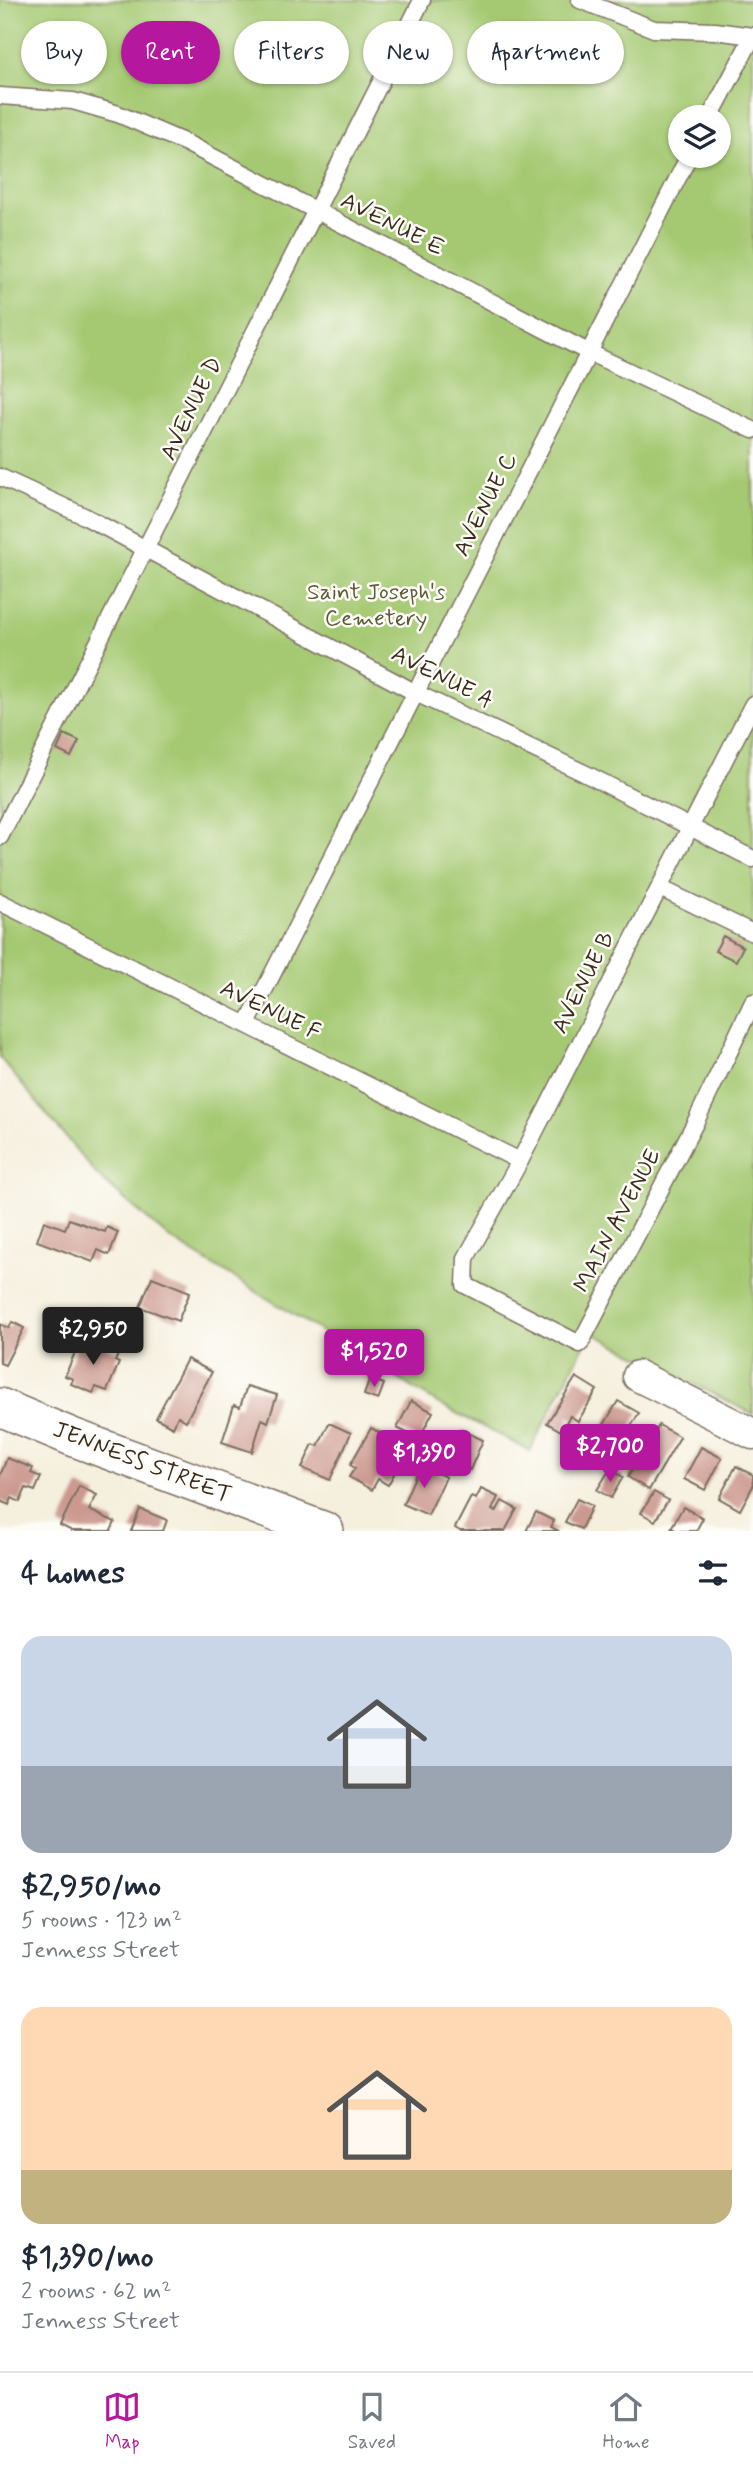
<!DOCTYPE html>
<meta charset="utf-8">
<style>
:root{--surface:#fff;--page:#f2f2f3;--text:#1f2937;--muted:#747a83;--line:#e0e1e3;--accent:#b5179e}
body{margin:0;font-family:Mynerve,sans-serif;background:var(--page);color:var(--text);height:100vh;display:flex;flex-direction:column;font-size:26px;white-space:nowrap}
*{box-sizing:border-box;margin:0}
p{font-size:23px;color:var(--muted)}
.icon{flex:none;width:38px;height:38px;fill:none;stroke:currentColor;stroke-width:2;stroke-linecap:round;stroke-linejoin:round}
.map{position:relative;height:1531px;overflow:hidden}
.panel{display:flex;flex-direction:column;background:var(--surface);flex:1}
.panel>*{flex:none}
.banner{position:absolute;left:21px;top:21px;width:712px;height:63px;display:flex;gap:14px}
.controls{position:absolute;left:668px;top:105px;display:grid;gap:14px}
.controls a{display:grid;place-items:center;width:63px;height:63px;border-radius:50%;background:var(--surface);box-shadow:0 2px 5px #0004;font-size:35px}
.price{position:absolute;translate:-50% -60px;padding:0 16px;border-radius:7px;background:var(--accent);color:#fff;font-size:23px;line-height:46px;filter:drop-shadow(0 2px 4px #0008)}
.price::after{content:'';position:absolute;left:50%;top:42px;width:21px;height:16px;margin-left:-10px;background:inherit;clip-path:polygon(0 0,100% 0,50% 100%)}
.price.selected{background:#222;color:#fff}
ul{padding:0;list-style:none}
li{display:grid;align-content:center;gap:14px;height:371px;padding:0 21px}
li span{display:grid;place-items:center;height:217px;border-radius:21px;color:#555}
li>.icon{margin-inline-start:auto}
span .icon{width:126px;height:126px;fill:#fffc;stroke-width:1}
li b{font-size:30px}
h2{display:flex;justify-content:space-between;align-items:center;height:84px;padding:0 21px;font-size:30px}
.chip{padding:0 24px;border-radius:32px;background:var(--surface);box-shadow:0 2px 5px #0004;font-size:24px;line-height:63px}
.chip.selected{background:var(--accent);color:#fff}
.tabs{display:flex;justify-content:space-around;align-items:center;height:98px;border-top:2px solid var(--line);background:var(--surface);font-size:19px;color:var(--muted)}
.tabs a{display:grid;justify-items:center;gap:4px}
.tabs .selected{color:var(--accent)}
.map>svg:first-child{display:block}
.green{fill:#a5c972;stroke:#707a48;stroke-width:2;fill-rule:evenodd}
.building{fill:#cc998f}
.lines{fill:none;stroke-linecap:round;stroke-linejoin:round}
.service-casing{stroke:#7c6f61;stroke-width:19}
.minor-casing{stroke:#7c6f61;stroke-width:33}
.tertiary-casing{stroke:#7c6f61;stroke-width:40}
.service{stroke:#fff;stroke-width:16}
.minor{stroke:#fff;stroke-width:30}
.tertiary{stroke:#fff;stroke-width:37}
.labels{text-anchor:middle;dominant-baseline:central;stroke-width:5;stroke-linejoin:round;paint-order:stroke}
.street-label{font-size:23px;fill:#3b2a1e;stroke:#fdfcf7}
.park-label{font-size:23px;fill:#5b5a37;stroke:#fdfcf7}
</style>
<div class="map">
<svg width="753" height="1531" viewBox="0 0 753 1531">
<rect width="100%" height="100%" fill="#fdfcf7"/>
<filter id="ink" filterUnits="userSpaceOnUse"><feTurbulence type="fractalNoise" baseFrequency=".0143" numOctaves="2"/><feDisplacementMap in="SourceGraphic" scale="14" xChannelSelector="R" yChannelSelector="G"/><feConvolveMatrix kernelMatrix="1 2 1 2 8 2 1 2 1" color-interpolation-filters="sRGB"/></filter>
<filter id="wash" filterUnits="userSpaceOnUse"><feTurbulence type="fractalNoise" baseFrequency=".00686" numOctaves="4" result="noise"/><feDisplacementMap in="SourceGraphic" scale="28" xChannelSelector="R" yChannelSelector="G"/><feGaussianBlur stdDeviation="1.57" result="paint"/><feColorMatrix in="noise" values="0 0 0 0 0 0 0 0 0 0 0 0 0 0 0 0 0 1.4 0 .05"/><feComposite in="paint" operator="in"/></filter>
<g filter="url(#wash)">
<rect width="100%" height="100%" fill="#f5efdd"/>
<path class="green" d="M0 0H753V1414L591 1332 530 1451 444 1407 169 1238 98 1176 0 1058ZM681 117H719V156H681Z"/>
<g id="blocks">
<g class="building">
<polygon points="64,734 79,741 71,757 57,750"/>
<polygon points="723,936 743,947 736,961 715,951"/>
<polygon points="69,1219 105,1232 107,1227 118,1232 109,1255 98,1250 93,1262 37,1241 44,1221 65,1229"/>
<polygon points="152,1277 190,1292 178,1321 140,1307"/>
<polygon points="12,1322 24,1328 5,1365 0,1363 0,1324 9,1328"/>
<polygon points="90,1341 119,1353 115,1361 119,1363 107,1391 96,1387 93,1393 71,1384 73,1379 65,1376 79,1343 88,1346"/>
<polygon points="187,1359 212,1372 186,1421 178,1416 173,1427 156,1418"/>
<polygon points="576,1377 597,1390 578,1421 570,1416 561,1431 547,1423"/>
<polygon points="370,1378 384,1384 378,1400 364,1395"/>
<polygon points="247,1386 277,1395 268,1422 262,1419 252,1452 222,1442 234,1405 240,1407"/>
<polygon points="411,1401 433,1412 419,1439 397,1428"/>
<polygon points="618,1401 639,1413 620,1444 611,1439 595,1465 584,1458"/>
<polygon points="329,1423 351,1433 330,1480 302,1468 313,1444 318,1446"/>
<polygon points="659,1425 680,1437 649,1490 628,1477"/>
<polygon points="371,1428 391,1439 380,1457 398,1467 388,1485 378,1479 372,1490 349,1477 355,1468 350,1465"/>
<polygon points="462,1430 483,1440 470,1470 449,1460"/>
<polygon points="701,1447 722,1458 705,1490 684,1479"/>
<polygon points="7,1458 33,1468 31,1473 41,1477 35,1491 26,1488 20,1502 12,1498 9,1505 0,1501 0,1476"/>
<polygon points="420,1465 446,1477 428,1515 403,1504"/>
<polygon points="736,1466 753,1475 753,1486 740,1510 719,1498"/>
<polygon points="610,1469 623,1477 611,1498 597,1490"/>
<polygon points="79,1486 97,1495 89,1510 115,1522 111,1531 72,1531 60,1525"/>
<polygon points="481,1489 498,1497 492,1510 496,1512 502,1501 517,1509 505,1531 460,1531 455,1528 471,1497 476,1499"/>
<polygon points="654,1492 668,1500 655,1521 641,1513"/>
<polygon points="577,1499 592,1506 581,1529 565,1522"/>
<polygon points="683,1507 703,1518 696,1531 677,1531 671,1528"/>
<polygon points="140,1509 167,1520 163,1531 131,1531"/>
<polygon points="536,1512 554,1521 551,1527 559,1531 526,1531"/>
</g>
</g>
</g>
<g filter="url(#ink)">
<use href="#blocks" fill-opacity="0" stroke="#7c6f61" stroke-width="2"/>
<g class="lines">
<defs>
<g id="service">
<polyline points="580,0 654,29 715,31 753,36"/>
<polyline points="0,96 73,101 118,114 186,143 588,352 753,430"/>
<polyline points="710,117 753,36"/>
<polyline points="0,477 84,516 416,693 584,773 753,859"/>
<polyline points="753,704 520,1161 466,1258 465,1285 580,1344 695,1123 753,1002"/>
<polyline points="0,837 422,0"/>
<polyline points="660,888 753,933"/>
<polyline points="0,902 520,1161"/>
<polyline points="247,1024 689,156"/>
</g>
<polyline id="minor" points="638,1376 753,1434"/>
<polyline id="tertiary" points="0,1407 72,1437 325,1531"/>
</defs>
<use href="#service" class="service-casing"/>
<use href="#minor" class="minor-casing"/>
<use href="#tertiary" class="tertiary-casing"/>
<use href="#service" class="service"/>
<use href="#minor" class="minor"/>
<use href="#tertiary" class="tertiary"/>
</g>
</g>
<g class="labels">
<g class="street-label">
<text transform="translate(392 225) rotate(27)">AVENUE E</text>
<text transform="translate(192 409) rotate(-64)">AVENUE D</text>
<text transform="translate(486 505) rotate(-63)">AVENUE C</text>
<text transform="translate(442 678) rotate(27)">AVENUE A</text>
<text transform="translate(584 983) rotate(-63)">AVENUE B</text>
<text transform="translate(270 1011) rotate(26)">AVENUE F</text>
<text transform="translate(618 1221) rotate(-62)">MAIN AVENUE</text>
<text transform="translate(142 1463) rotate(21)">JENNESS STREET</text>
</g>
<g class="park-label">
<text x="376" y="593">Saint Joseph's<tspan x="376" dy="26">Cemetery</tspan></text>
</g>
</g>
</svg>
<div class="controls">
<a><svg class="icon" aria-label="layers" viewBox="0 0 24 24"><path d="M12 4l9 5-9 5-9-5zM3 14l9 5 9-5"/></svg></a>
</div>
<b class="price selected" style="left:93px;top:1367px">$2,950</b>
<b class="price" style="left:374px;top:1389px">$1,520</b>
<b class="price" style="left:610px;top:1484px">$2,700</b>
<b class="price" style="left:424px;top:1490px">$1,390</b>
<div class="banner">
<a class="chip">Buy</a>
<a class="chip selected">Rent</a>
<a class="chip">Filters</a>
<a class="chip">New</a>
<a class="chip">Apartment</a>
</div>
</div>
<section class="panel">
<h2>4 homes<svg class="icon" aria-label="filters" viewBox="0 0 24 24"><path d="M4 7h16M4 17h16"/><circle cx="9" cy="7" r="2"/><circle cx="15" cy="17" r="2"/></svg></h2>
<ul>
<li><span style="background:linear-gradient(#c9d6e8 60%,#9aa5b1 0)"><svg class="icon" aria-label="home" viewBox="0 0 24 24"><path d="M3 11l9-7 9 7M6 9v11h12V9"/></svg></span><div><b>$2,950/mo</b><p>5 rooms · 123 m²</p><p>Jenness Street</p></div></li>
<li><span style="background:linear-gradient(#ffd9b3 75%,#c2b280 0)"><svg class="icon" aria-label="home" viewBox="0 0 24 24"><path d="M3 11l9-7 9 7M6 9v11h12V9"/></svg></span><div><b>$1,390/mo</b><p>2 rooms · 62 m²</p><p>Jenness Street</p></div></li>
</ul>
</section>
<nav class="tabs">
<a class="selected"><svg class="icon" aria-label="map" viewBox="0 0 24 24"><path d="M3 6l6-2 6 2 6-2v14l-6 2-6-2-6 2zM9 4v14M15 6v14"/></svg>Map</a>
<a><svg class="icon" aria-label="saved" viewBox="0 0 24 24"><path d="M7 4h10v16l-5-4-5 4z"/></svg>Saved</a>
<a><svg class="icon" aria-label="home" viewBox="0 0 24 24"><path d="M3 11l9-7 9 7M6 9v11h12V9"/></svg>Home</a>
</nav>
